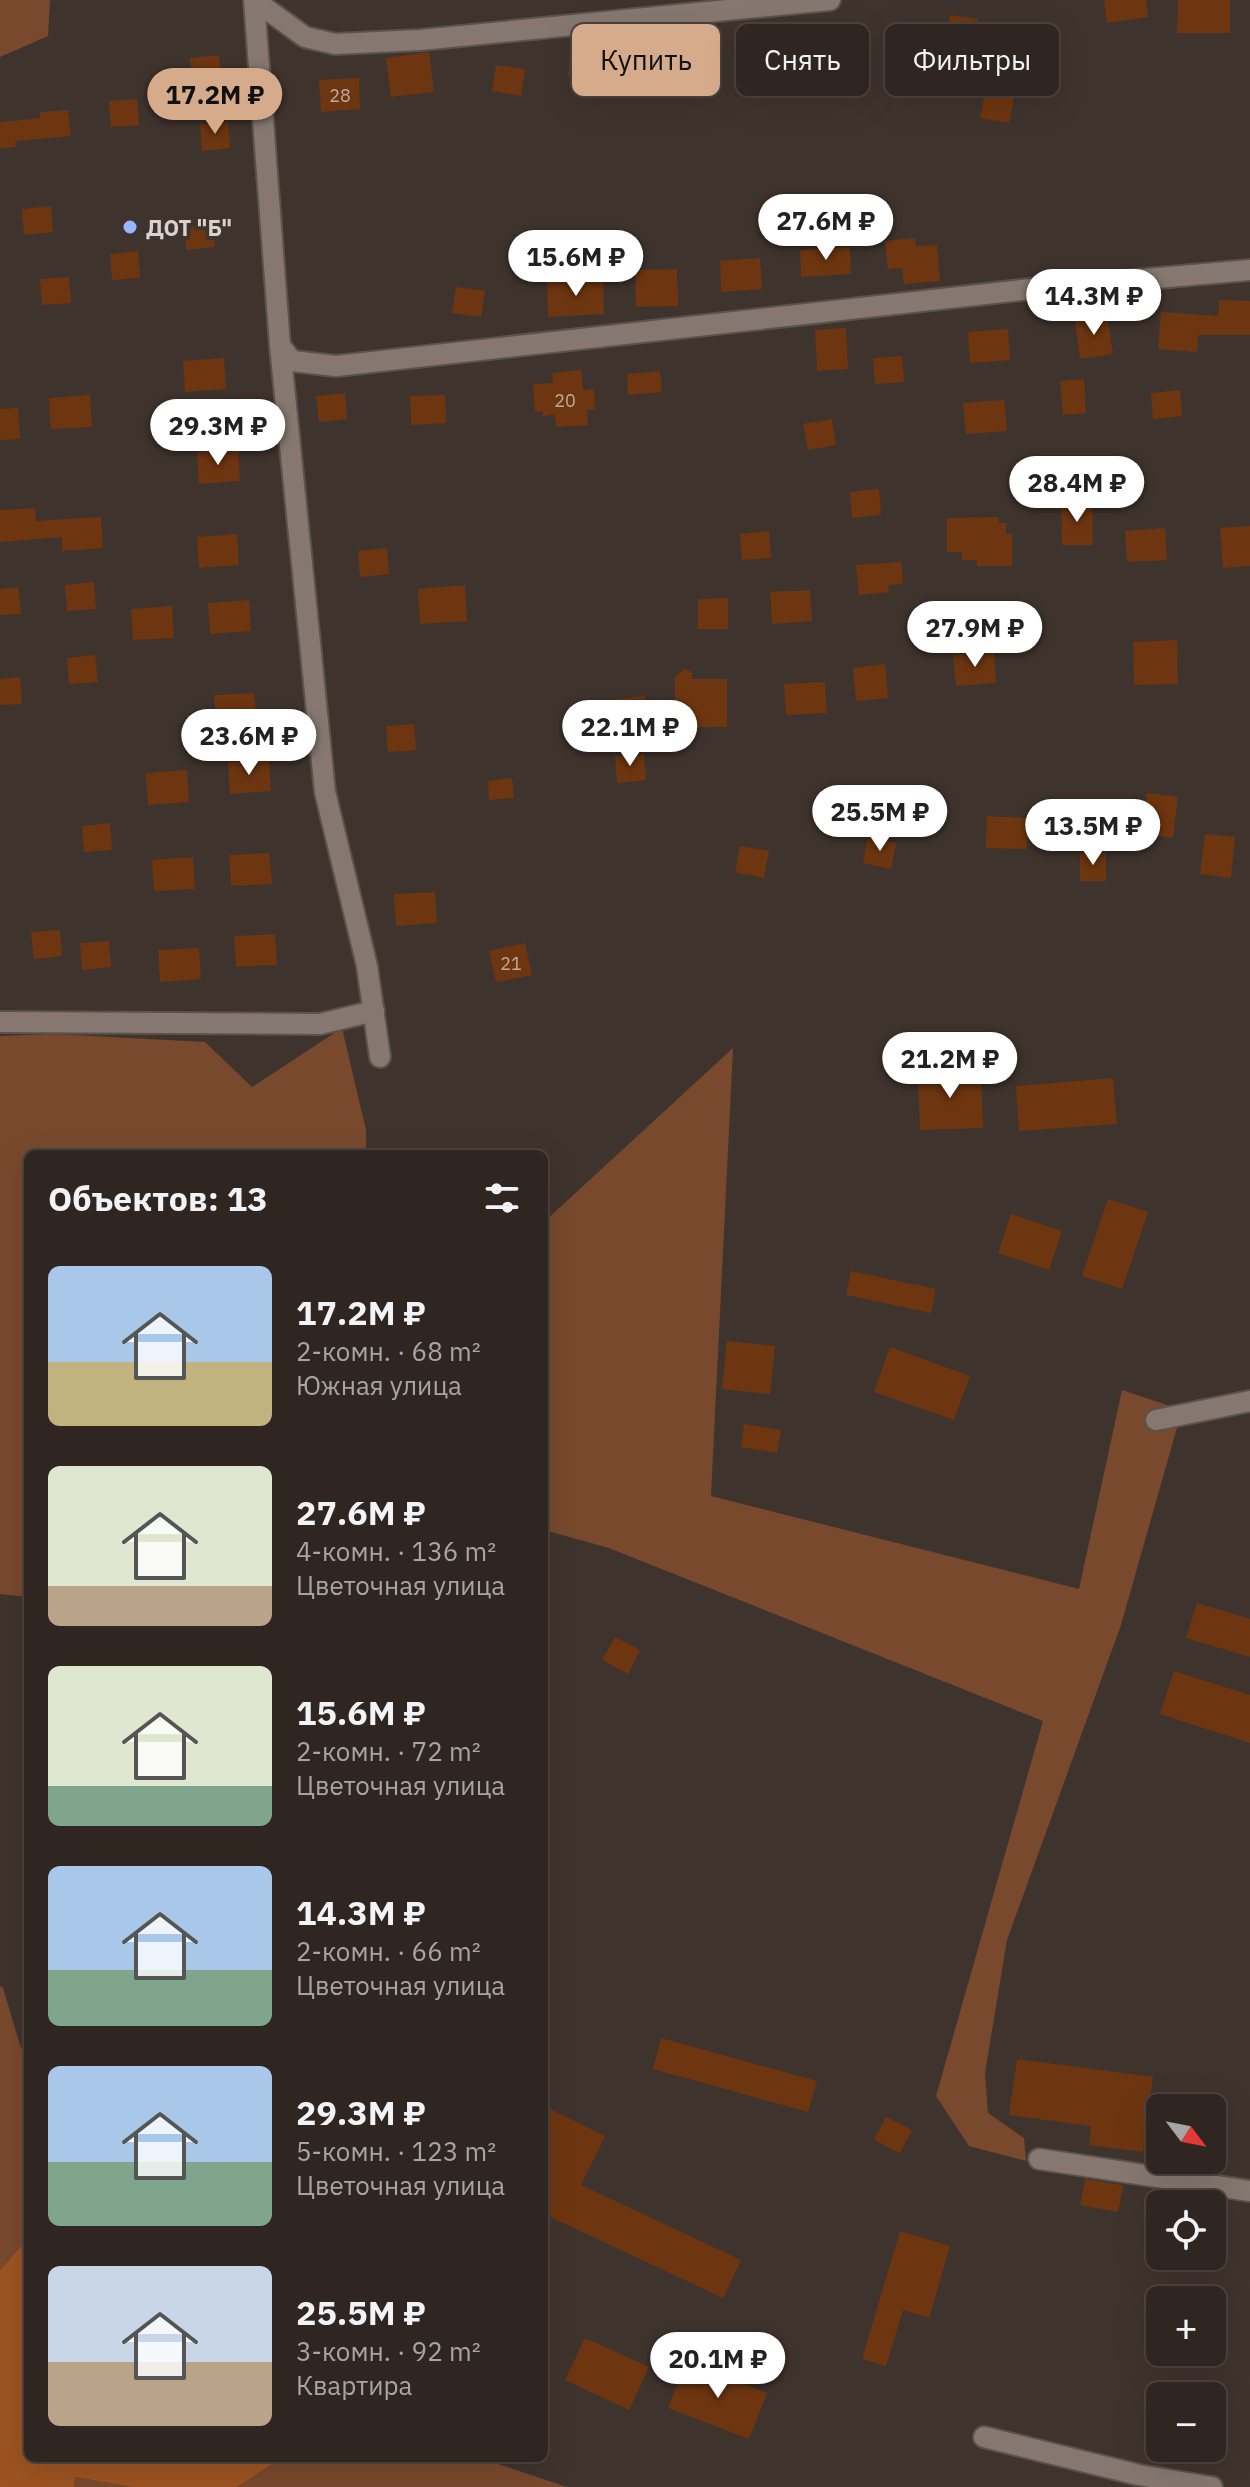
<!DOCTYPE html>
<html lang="ru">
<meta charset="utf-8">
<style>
:root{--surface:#2f2622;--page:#372e2a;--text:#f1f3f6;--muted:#a7a5a5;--line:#4a4340;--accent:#d6ab8b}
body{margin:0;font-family:"IBM Plex Sans",sans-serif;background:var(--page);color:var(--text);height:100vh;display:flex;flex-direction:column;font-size:30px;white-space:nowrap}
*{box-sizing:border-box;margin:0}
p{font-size:26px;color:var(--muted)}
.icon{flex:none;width:44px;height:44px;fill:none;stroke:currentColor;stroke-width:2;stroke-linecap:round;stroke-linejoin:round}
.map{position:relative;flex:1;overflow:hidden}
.side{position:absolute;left:24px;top:1150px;width:524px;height:1312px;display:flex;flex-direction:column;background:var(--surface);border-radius:12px;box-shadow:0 8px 32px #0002,0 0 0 2px var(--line)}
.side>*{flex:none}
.guide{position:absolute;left:572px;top:24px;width:558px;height:72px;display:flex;gap:16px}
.needle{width:52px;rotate:122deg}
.buttons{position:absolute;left:1146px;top:2094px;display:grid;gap:16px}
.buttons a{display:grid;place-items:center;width:80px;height:80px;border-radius:12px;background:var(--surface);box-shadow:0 8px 32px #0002,0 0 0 2px var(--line);font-size:40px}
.price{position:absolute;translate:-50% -68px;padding:0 18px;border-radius:28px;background:#fff;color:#222;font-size:26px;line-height:52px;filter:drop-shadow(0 2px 4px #0008)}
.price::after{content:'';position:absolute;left:50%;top:48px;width:24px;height:18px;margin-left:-12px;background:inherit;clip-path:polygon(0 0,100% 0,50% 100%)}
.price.on{background:var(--accent);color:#111}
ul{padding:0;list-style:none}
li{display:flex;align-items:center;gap:24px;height:200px;padding:0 24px}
li span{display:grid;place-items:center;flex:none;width:224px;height:160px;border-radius:12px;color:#555}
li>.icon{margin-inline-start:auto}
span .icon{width:96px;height:96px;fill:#fffc;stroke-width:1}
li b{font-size:34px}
h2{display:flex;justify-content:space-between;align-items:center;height:96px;padding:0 24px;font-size:34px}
.tag{padding:0 28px;border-radius:12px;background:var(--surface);box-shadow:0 8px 32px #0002,0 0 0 2px var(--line);font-size:28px;line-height:72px}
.tag.on{background:var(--accent);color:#111}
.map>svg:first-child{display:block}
.green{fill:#78492d}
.forest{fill:#9c5321}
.building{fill:#6e3610}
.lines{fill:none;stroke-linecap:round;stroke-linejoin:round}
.minor-casing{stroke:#5b524c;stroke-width:24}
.minor{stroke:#867871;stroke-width:20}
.poi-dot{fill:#99b5fd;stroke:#3f332d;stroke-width:3}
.labels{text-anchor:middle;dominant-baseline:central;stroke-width:8;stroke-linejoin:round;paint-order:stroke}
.number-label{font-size:18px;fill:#bfab9e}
.poi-label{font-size:22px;font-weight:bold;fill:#dad2ce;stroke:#3f332d;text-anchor:start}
</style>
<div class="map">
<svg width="1250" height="2487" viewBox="0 0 1250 2487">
<rect width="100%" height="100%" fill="#3f332d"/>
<g class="green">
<polygon points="0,0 50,0 48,36 0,57"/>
<polygon points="342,1028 366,1130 366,1154 28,1154 28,1597 0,1594 0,1036 54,1034 205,1042 252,1087"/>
<polygon points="733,1048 711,1496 1079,1589 1122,1390 1182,1410 1121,1625 1007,1940 985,2073 988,2113 1024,2138 1026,2161 969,2146 936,2096 1043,1721 609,1548 544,1530 544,1222"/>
<polygon points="0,1986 3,1988 21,2048 28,2051 28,2238 0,2270"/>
<polygon points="278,2458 480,2458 567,2487 237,2487"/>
<polygon points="75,2477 132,2487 74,2487"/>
</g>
<polygon class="forest" points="28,2238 28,2458 281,2458 237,2487 132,2487 75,2477 74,2487 0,2487 0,2270"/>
<g class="building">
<polygon points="1104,0 1146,0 1148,17 1107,23"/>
<polygon points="1178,0 1230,0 1230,33 1177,33"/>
<polygon points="950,15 978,19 975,45 946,41"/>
<polygon points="1054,31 1058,62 1017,68 1013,37"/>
<polygon points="570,49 607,51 605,79 568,77"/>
<polygon points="682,49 684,80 644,83 642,52"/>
<polygon points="429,52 434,92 391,97 386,58"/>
<polygon points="219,55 221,82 192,84 190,58"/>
<polygon points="781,56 783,87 742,89 740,58"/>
<polygon points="496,65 525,69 521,96 492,91"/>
<polygon points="359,78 360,109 321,112 319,80"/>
<polygon points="985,92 1014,97 1009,123 980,118"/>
<polygon points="137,99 139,125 111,127 109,101"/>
<polygon points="68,110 71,136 15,141 16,147 0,148 0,122 40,118 40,112"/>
<polygon points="228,122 230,148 202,151 200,124"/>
<polygon points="51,206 53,232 24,235 22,209"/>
<polygon points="212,221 215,247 186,250 184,223"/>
<polygon points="915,238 916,246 937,245 940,281 904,284 902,268 888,269 885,241"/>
<polygon points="850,247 851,274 801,277 800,250"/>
<polygon points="138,251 140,278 112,280 110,254"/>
<polygon points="760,258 762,289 721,292 720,261"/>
<polygon points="677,269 678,306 636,307 635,270"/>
<polygon points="69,277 71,303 42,305 40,279"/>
<polygon points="603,279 604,314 548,317 547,282"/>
<polygon points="456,287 485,291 481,317 452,313"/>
<polygon points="1219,300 1250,301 1250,335 1198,335 1197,352 1158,349 1161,312 1218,316"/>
<polygon points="1107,316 1113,354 1080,359 1075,320"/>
<polygon points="846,328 848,369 817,371 815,330"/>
<polygon points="1008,329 1010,360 970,363 968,332"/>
<polygon points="902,356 904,382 875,384 873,358"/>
<polygon points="224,358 226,389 185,392 183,361"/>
<polygon points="581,370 583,390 594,389 595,409 587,410 588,425 556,427 555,415 543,416 543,411 535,412 533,384 553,383 552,373"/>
<polygon points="660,371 662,392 628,395 627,374"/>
<polygon points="1084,379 1086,413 1063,415 1060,381"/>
<polygon points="1180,390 1182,416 1153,419 1151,393"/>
<polygon points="345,393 347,419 319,422 316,396"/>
<polygon points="90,395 92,427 51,429 49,398"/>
<polygon points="445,395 446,423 411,425 410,396"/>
<polygon points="1004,400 1007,431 966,434 963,403"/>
<polygon points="18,408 20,439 0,440 0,409"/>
<polygon points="832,419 836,445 808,450 803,424"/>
<polygon points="238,450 240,481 199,484 197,452"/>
<polygon points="879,489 881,515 852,518 850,492"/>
<polygon points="1061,504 1092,504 1093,545 1062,545"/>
<polygon points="35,508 36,521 101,517 103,548 62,551 62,537 0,542 0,510"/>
<polygon points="999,517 999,523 1006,523 1006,534 1012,534 1012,566 977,566 977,560 962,560 962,552 947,552 947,518"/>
<polygon points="1250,526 1250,566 1223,568 1220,528"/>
<polygon points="1165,528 1167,560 1127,562 1125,531"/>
<polygon points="769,531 771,558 742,560 740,534"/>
<polygon points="237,534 239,565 199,568 197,537"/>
<polygon points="387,548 389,574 360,577 358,551"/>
<polygon points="901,562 903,584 888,585 889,592 859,595 856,565"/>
<polygon points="94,582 96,609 67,611 65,585"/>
<polygon points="465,585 467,621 420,624 418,589"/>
<polygon points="18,587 21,614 0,615 0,589"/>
<polygon points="810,590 812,621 772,624 770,592"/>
<polygon points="728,598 728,629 698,629 698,599"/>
<polygon points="249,600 251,631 210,634 208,603"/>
<polygon points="172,606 174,638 133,640 131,609"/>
<polygon points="1177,640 1178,684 1134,685 1133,642"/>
<polygon points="994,652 996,683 956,686 953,655"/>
<polygon points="95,655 98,682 69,684 67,658"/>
<polygon points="885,664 888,698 856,701 853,668"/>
<polygon points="685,669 692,672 692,679 727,679 727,727 675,727 675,677"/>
<polygon points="20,677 22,704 0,705 0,679"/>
<polygon points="825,682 827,713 786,715 784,684"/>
<polygon points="254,693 257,724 216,727 214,695"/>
<polygon points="645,696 647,722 618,725 616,699"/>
<polygon points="414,724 416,750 388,752 386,726"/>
<polygon points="644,754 646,780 617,783 615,756"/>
<polygon points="269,760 271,791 230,794 228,762"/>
<polygon points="187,770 189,802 148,805 146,773"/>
<polygon points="512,778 514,798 489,800 488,781"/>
<polygon points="1147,793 1178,797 1173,838 1142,834"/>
<polygon points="987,816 1028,818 1027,849 986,848"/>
<polygon points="110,823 112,850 84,852 82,826"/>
<polygon points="1205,834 1235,837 1231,878 1200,874"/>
<polygon points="868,837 896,843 891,869 863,863"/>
<polygon points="740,846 769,851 764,878 735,872"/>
<polygon points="269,853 272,884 231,886 229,855"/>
<rect x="1080" y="853" width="26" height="28"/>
<polygon points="193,857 195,889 154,891 152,860"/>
<polygon points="435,892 437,923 396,926 394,894"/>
<polygon points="60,930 62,956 34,959 31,932"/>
<polygon points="275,934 277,965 236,967 234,936"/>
<polygon points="109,941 111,967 82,970 80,943"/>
<polygon points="525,943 532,975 496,982 489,951"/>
<polygon points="199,948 201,979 160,982 158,950"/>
<polygon points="981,1070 983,1128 920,1130 918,1072"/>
<polygon points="1113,1078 1117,1124 1019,1131 1016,1086"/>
<polygon points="1108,1199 1148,1212 1122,1289 1082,1276"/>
<polygon points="1011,1214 1062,1231 1049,1270 998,1253"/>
<polygon points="851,1271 936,1289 931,1313 846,1295"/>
<polygon points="727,1341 775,1346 770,1394 722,1389"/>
<polygon points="890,1347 970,1376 954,1420 874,1392"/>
<polygon points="744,1424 781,1430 777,1453 741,1447"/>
<polygon points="1197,1603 1250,1619 1250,1657 1186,1638"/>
<polygon points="615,1637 640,1650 628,1674 602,1660"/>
<polygon points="1174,1671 1250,1695 1250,1743 1160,1714"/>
<polygon points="661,2038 817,2081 808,2112 653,2069"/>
<polygon points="1017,2059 1153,2077 1143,2152 1089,2145 1091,2126 1009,2115"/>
<polygon points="544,2106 605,2136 581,2185 741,2260 723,2298 544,2214"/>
<polygon points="886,2117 912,2130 900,2153 874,2140"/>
<polygon points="1085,2179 1123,2185 1118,2212 1080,2205"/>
<polygon points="900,2231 950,2246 929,2318 903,2310 886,2366 862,2359"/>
<polygon points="585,2338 649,2367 629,2410 565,2380"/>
<polygon points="686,2362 767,2393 749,2439 668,2408"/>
</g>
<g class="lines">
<defs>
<g id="minor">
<polyline points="254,0 280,346 325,792 367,966 380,1057"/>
<polyline points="254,0 305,37 335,44 420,40 830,0"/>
<polyline points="280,346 292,361 336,366 1031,289 1250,270"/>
<polyline points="0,1022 320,1024 374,1011"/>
<polyline points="1156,1420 1250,1401"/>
<polyline points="1039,2159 1250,2191"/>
<polyline points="984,2437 1139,2475 1212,2487"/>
</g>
</defs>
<use href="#minor" class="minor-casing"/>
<use href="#minor" class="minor"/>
</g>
<circle class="poi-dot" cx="130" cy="227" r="8"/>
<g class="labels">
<g class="number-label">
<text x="340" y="95">28</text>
<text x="565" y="400">20</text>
<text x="511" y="963">21</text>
</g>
<g class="poi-label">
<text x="146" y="227">ДОТ "Б"</text>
</g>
</g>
</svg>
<div class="buttons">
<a><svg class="needle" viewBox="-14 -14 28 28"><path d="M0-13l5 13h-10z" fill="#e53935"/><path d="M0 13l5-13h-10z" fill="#a7a5a5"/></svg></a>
<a><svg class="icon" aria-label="locate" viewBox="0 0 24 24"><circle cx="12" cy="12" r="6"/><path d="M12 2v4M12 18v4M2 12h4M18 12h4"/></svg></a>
<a>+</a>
<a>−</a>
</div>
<b class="price on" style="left:215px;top:136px">17.2M ₽</b>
<b class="price" style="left:826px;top:262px">27.6M ₽</b>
<b class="price" style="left:576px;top:298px">15.6M ₽</b>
<b class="price" style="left:1094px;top:337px">14.3M ₽</b>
<b class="price" style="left:218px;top:467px">29.3M ₽</b>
<b class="price" style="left:1077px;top:524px">28.4M ₽</b>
<b class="price" style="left:975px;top:669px">27.9M ₽</b>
<b class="price" style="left:630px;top:768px">22.1M ₽</b>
<b class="price" style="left:249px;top:777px">23.6M ₽</b>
<b class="price" style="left:880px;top:853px">25.5M ₽</b>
<b class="price" style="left:1093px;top:867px">13.5M ₽</b>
<b class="price" style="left:950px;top:1100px">21.2M ₽</b>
<b class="price" style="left:718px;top:2400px">20.1M ₽</b>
<div class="guide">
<a class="tag on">Купить</a>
<a class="tag">Снять</a>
<a class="tag">Фильтры</a>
</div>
<section class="side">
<h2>Объектов: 13<svg class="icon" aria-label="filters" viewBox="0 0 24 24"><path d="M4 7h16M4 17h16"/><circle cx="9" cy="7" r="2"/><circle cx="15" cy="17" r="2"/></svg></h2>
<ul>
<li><span style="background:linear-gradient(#a9c7e8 60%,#c2b280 0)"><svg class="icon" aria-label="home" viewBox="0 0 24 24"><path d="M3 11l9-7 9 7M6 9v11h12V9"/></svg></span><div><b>17.2M ₽</b><p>2-комн. · 68 m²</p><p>Южная улица</p></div></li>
<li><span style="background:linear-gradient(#dfe7d0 75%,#b9a48a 0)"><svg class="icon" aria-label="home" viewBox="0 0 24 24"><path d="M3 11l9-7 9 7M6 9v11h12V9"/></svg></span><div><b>27.6M ₽</b><p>4-комн. · 136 m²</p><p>Цветочная улица</p></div></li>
<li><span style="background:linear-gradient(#dfe7d0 75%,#7fa58c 0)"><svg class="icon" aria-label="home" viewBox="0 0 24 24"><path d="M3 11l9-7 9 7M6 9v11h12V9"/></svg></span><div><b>15.6M ₽</b><p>2-комн. · 72 m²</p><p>Цветочная улица</p></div></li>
<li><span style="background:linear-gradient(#a9c7e8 65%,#7fa58c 0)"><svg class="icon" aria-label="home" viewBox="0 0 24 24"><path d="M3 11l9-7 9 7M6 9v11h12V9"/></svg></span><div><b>14.3M ₽</b><p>2-комн. · 66 m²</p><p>Цветочная улица</p></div></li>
<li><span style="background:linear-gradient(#a9c7e8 60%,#7fa58c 0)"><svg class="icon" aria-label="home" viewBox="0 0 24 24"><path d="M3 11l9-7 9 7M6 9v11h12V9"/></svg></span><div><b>29.3M ₽</b><p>5-комн. · 123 m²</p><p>Цветочная улица</p></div></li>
<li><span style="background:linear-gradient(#c9d6e8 60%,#b9a48a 0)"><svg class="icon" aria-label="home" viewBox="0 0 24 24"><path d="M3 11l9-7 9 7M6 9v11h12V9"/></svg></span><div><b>25.5M ₽</b><p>3-комн. · 92 m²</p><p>Квартира</p></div></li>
</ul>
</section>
</div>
